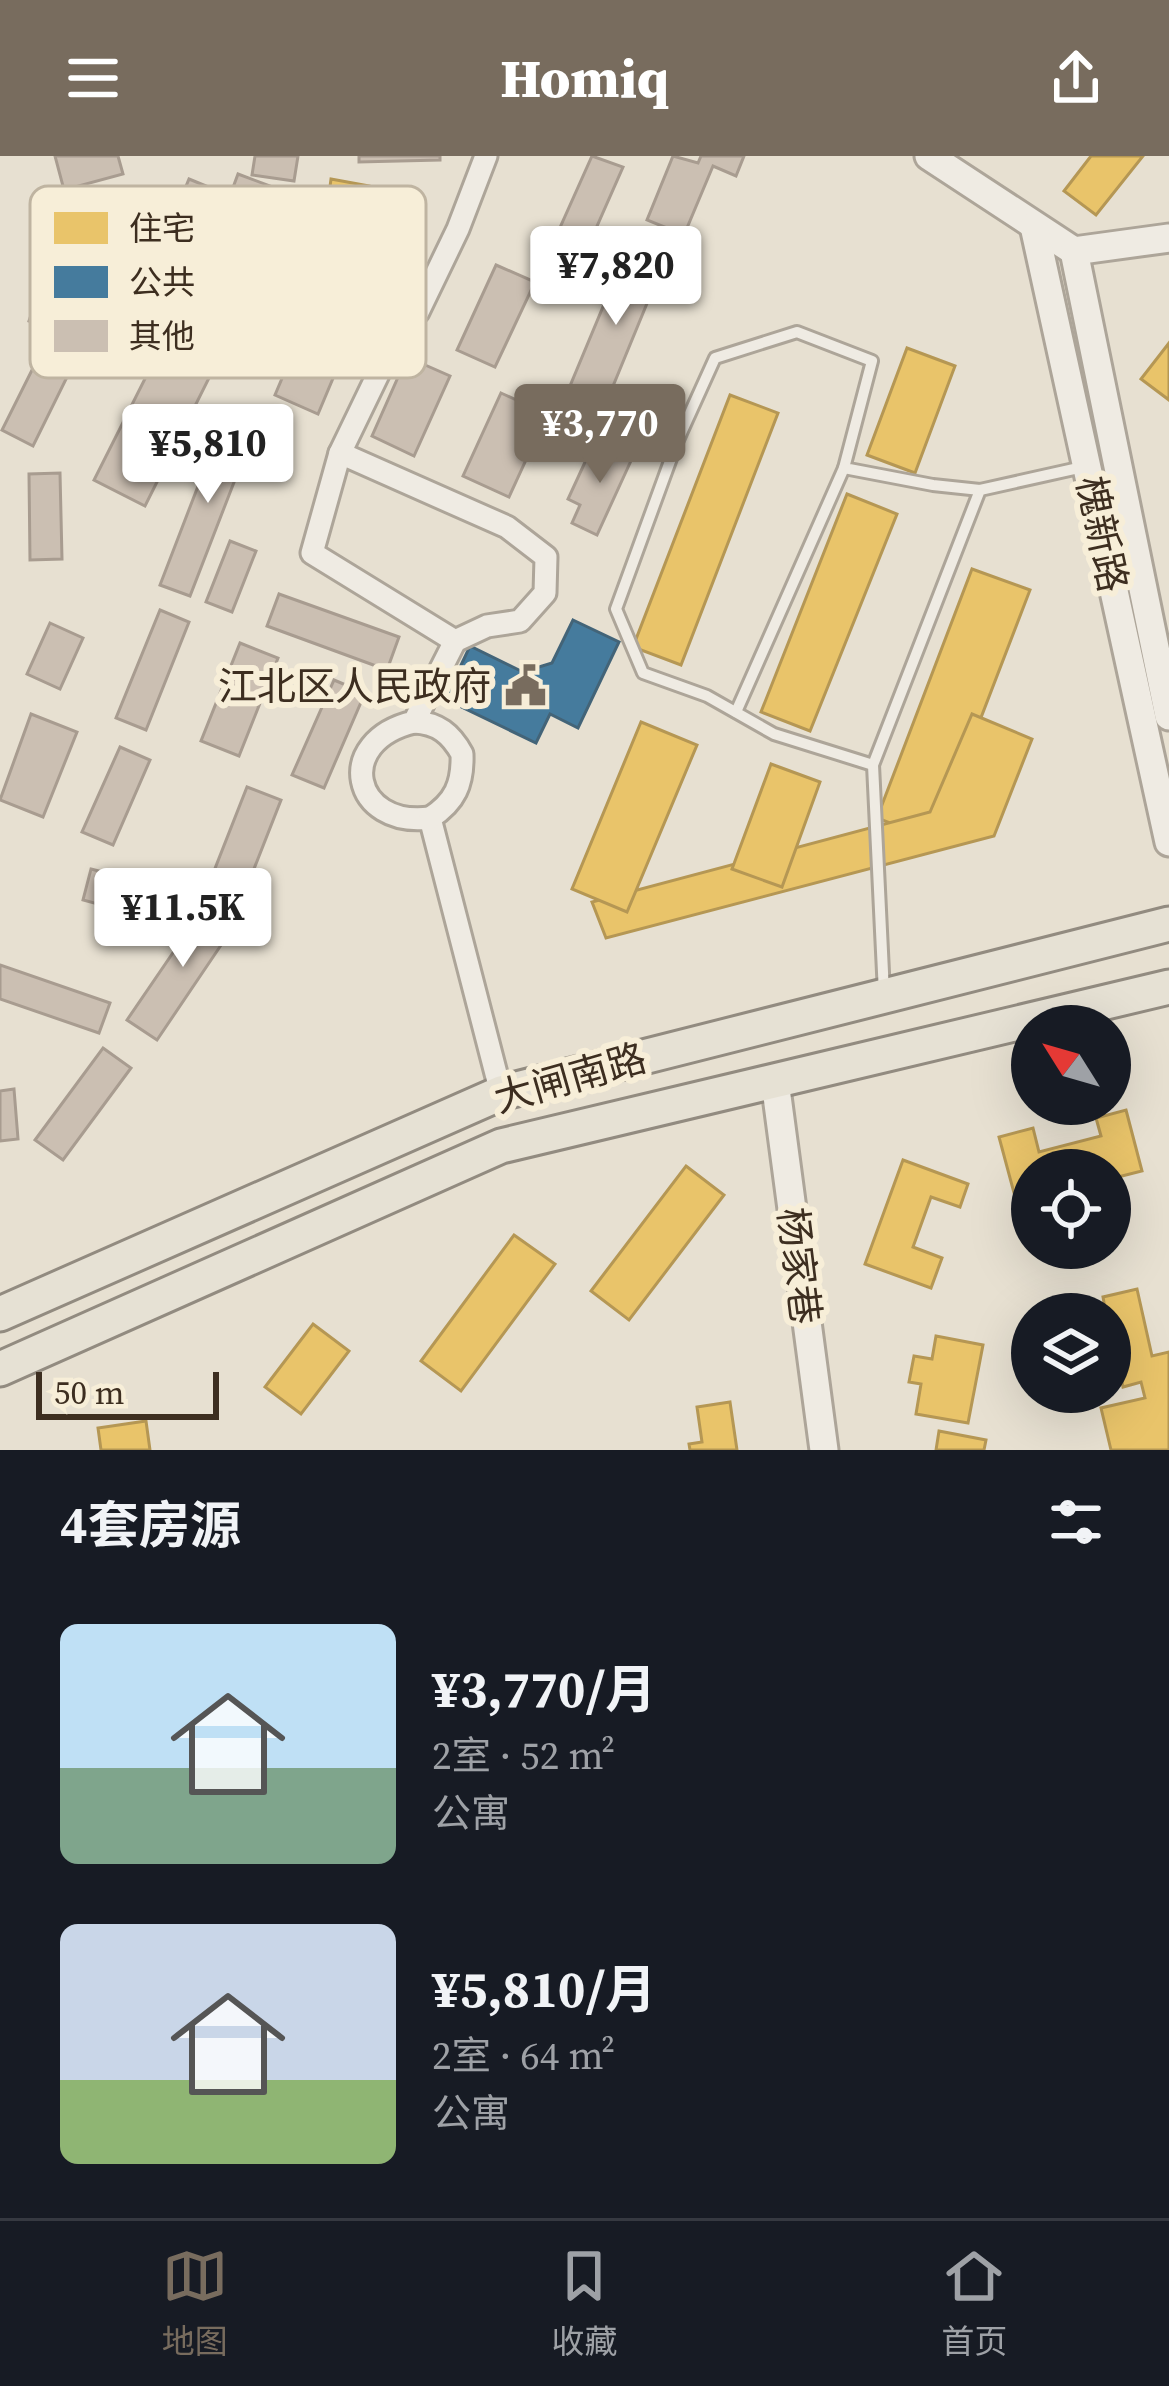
<!DOCTYPE html>
<html lang="zh">
<meta charset="utf-8">
<style>
:root{--surface:#171b24;--page:#242831;--text:#f1f3f6;--muted:#9ea1a6;--line:#363941;--accent:#786c5e}
body{margin:0;font-family:"Source Serif 4","Noto Sans SC",serif;background:var(--page);color:var(--text);height:100vh;display:flex;flex-direction:column;font-size:45px;white-space:nowrap}
*{box-sizing:border-box;margin:0}
p{font-size:39px;color:var(--muted)}
.icon{flex:none;width:66px;height:66px;fill:none;stroke:currentColor;stroke-width:2;stroke-linecap:round;stroke-linejoin:round}
.map{position:relative;height:1294px;overflow:hidden}
.sheet{display:flex;flex-direction:column;background:var(--surface);flex:1}
.sheet>*{flex:none}
.needle{width:78px;rotate:307deg}
.fabs{position:absolute;left:1011px;top:849px;display:grid;gap:24px}
.fabs a{display:grid;place-items:center;width:120px;height:120px;border-radius:50%;background:var(--surface);box-shadow:0 12px 48px #0002;font-size:60px}
.scale{position:absolute;left:36px;bottom:30px;width:183px;box-sizing:border-box;padding-left:12px;border:6px solid #3d2e20;border-top:0;font-size:33px;line-height:42px;white-space:nowrap;color:#3d2e20;-webkit-text-stroke:9px #f7eed8;paint-order:stroke}
.price{position:absolute;translate:-50% -102px;padding:0 27px;border-radius:12px;background:#fff;color:#222;font-size:39px;line-height:78px;filter:drop-shadow(0 3px 6px #0008)}
.price::after{content:'';position:absolute;left:50%;top:72px;width:36px;height:27px;margin-left:-18px;background:inherit;clip-path:polygon(0 0,100% 0,50% 100%)}
.price.selected{background:var(--accent);color:#fff}
ul{padding:0;list-style:none}
li{display:flex;align-items:center;gap:36px;height:300px;padding:0 60px}
li span{display:grid;place-items:center;flex:none;width:336px;height:240px;border-radius:18px;color:#555}
li>.icon{margin-inline-start:auto}
span .icon{width:144px;height:144px;fill:#fffc;stroke-width:1}
li b{font-size:51px}
h2{display:flex;justify-content:space-between;align-items:center;height:144px;padding:0 60px;font-size:51px}
header{display:flex;justify-content:space-between;align-items:center;height:156px;padding:0 60px;background:var(--accent);color:#fff;font-size:54px;font-weight:800}
.tabs{display:flex;justify-content:space-around;align-items:center;height:168px;border-top:3px solid var(--line);background:var(--surface);font-size:33px;color:var(--muted)}
.tabs a{display:grid;justify-items:center;gap:6px}
.tabs .selected{color:var(--accent)}
.map>svg:first-child{display:block}
.homes{fill:#e9c46a;stroke:#b59754;stroke-width:3}
.public{fill:#457b9d;stroke:#436478;stroke-width:3}
.building{fill:#cbbfb2;stroke:#a89c90;stroke-width:3}
.lines{fill:none;stroke-linecap:round;stroke-linejoin:round}
.service-casing{stroke:#ada599;stroke-width:16}
.minor-casing{stroke:#ada599;stroke-width:27}
.tertiary-casing{stroke:#ada599;stroke-width:33}
.primary-casing{stroke:#928b80;stroke-width:39}
.service{stroke:#efebe3;stroke-width:10}
.minor{stroke:#efebe3;stroke-width:21}
.tertiary{stroke:#efebe3;stroke-width:27}
.primary{stroke:#e6e1d4;stroke-width:33}
.labels{text-anchor:middle;dominant-baseline:central;stroke-width:12;stroke-linejoin:round;paint-order:stroke}
.street-label{font-size:39px;fill:#3d2e20;stroke:#f7eed8}
.poi-label{font-size:39px;fill:#3d2e20;stroke:#f7eed8;text-anchor:end}
.key{fill:#f7eed8;stroke:#bfb4a1;stroke-width:3}
.key-label{font-size:33px;fill:#3d2e20}
</style>
<header><svg class="icon" aria-label="menu" viewBox="0 0 24 24"><path d="M4 6h16M4 12h16M4 18h16"/></svg>Homiq<svg class="icon" aria-label="share" viewBox="0 0 24 24"><path d="M12 15V3M7 8l5-5 5 5M5 13v7h14v-7"/></svg></header>
<div class="map">
<svg width="1169" height="1294" viewBox="0 0 1169 1294">
<rect width="100%" height="100%" fill="#e7e0d1"/>
<g class="homes">
<polygon points="1091,0 1143,0 1096,59 1064,35"/>
<polygon points="331,23 369,30 353,116 315,109 319,85 302,82 309,43 328,46"/>
<polygon points="1169,187 1169,244 1141,223"/>
<polygon points="907,192 955,210 915,317 867,299"/>
<polygon points="730,239 778,257 681,509 633,491"/>
<polygon points="847,338 897,358 810,575 761,556"/>
<polygon points="972,413 1030,434 934,684 877,662"/>
<polygon points="972,558 1032,583 994,680 606,782 592,746 930,656"/>
<polygon points="641,566 697,589 627,756 572,733"/>
<polygon points="771,608 820,626 782,731 732,713"/>
<polygon points="1126,954 1142,1015 1110,1023 1110,1014 1032,1014 1032,1044 1017,1048 999,981 1033,972 1039,996 1101,980 1096,962"/>
<polygon points="903,1004 968,1028 960,1051 931,1041 913,1091 942,1102 931,1132 865,1108"/>
<polygon points="686,1010 724,1039 629,1164 591,1135"/>
<polygon points="514,1079 555,1108 461,1235 421,1205"/>
<polygon points="1137,1133 1152,1200 1169,1196 1169,1294 1111,1294 1101,1252 1145,1242 1141,1226 1123,1231 1110,1158 1106,1158 1103,1141"/>
<polygon points="313,1168 349,1195 301,1258 265,1231"/>
<polygon points="936,1180 983,1189 968,1267 916,1258 921,1228 909,1226 914,1200 932,1203"/>
<polygon points="730,1246 737,1294 690,1294 689,1288 702,1286 697,1251"/>
<polygon points="146,1265 150,1294 101,1294 98,1272"/>
<polygon points="939,1275 986,1284 984,1294 936,1294"/>
</g>
<polygon class="public" points="573,464 619,486 578,572 550,558 536,587 445,543 470,490 523,516 552,507"/>
<g class="building">
<polygon points="55,0 118,0 123,18 64,34"/>
<polygon points="255,0 298,0 294,25 252,19"/>
<polygon points="359,0 440,0 440,4 359,6"/>
<polygon points="592,0 623,11 568,136 537,123"/>
<polygon points="673,0 698,7 701,0 744,0 736,20 713,10 684,79 647,64"/>
<polygon points="238,18 302,42 282,98 235,81 246,51 228,45"/>
<polygon points="189,23 221,36 183,128 151,115"/>
<polygon points="635,74 671,89 597,269 560,254"/>
<polygon points="51,97 84,108 62,176 29,165"/>
<polygon points="496,109 535,126 495,211 457,194"/>
<polygon points="325,121 368,139 318,258 275,239"/>
<polygon points="174,165 225,190 145,350 94,324"/>
<polygon points="42,194 73,209 33,290 2,274"/>
<polygon points="407,201 450,220 414,300 372,280"/>
<polygon points="501,237 547,258 509,341 463,320"/>
<polygon points="225,260 255,272 190,440 160,429"/>
<polygon points="608,283 635,296 597,379 572,367 580,349 568,343 586,304 596,308"/>
<polygon points="60,317 62,403 30,404 29,318"/>
<polygon points="230,385 256,395 232,456 206,446"/>
<polygon points="279,438 399,481 387,514 267,470"/>
<polygon points="160,454 189,466 146,574 116,562"/>
<polygon points="50,467 83,482 60,533 27,518"/>
<polygon points="240,487 278,502 239,600 201,585"/>
<polygon points="334,524 365,537 324,632 292,619"/>
<polygon points="31,558 77,576 43,661 0,644"/>
<polygon points="120,591 150,604 113,689 82,676"/>
<polygon points="247,631 281,644 239,751 205,738"/>
<polygon points="91,713 184,737 175,769 83,744"/>
<polygon points="209,744 238,764 157,884 127,864"/>
<polygon points="0,809 110,847 99,877 0,843"/>
<polygon points="103,892 131,912 63,1004 35,984"/>
<polygon points="14,933 18,983 0,985 0,935"/>
</g>
<g class="lines">
<defs>
<g id="service">
<polyline points="736,556 844,312"/>
<polyline points="873,609 774,578 707,540 643,517 616,453 677,286 715,202 797,176 872,205 844,312 933,329 980,334"/>
<polyline points="884,837 873,609 980,334 1083,311"/>
</g>
<g id="minor">
<path d="M486 0 458 73 418 156 397 179 340 297 312 397 455 485 414 566C333 585 352 672 430 662L501 937"/>
<polyline points="340,297 507,371 546,401 545,437 520,465 487,470 455,485"/>
<path d="M414 566C438 567 451 578 462 598 463 628 455 646 430 662"/>
</g>
<g id="tertiary">
<polyline points="929,0 1074,95 1169,82"/>
<polyline points="1034,70 1169,686"/>
<polyline points="1074,95 1169,560"/>
<polyline points="775,925 824,1294"/>
</g>
<g id="primary">
<polyline points="0,1158 501,937 1169,768"/>
<polyline points="0,1213 501,990 1169,831"/>
</g>
</defs>
<use href="#service" class="service-casing"/>
<use href="#minor" class="minor-casing"/>
<use href="#tertiary" class="tertiary-casing"/>
<use href="#primary" class="primary-casing"/>
<use href="#service" class="service"/>
<use href="#minor" class="minor"/>
<use href="#tertiary" class="tertiary"/>
<use href="#primary" class="primary"/>
</g>
<defs>
<symbol id="civic-bare" viewBox="-9 -9 18 18"><path d="M-.6-6.5H3V-4.5H.6V-3L4-1V1h2V6H-6V1h2V-1L-.6-3ZM-1.2 2.5V6h2.4V2.5Z" fill="#786c5e" stroke="#f7eed8" stroke-width="2.5" paint-order="stroke"/></symbol>
</defs>
<g fill-rule="evenodd">
<use href="#civic-bare" x="496" y="500" width="59" height="59"/>
</g>
<g class="labels">
<g class="street-label">
<text transform="translate(1102 378) rotate(78)">槐新路</text>
<text transform="translate(570 922) rotate(-16)">大闸南路</text>
<text transform="translate(799 1110) rotate(83)">杨家巷</text>
</g>
<g class="poi-label">
<text x="491" y="530">江北区人民政府</text>
</g>
</g>
<rect x="30" y="30" width="396" height="192" rx="18" class="key"/>
<rect x="54" y="56" width="54" height="32" fill="#e9c46a"/>
<rect x="54" y="110" width="54" height="32" fill="#457b9d"/>
<rect x="54" y="164" width="54" height="32" fill="#cbbfb2"/>
<g class="key-label">
<text x="129" y="84">住宅</text>
<text x="129" y="138">公共</text>
<text x="129" y="192">其他</text>
</g>
</svg>
<div class="fabs">
<a><svg class="needle" viewBox="-14 -14 28 28"><path d="M0-13l5 13h-10z" fill="#e53935"/><path d="M0 13l5-13h-10z" fill="#9ea1a6"/></svg></a>
<a><svg class="icon" aria-label="locate" viewBox="0 0 24 24"><circle cx="12" cy="12" r="6"/><path d="M12 2v4M12 18v4M2 12h4M18 12h4"/></svg></a>
<a><svg class="icon" aria-label="layers" viewBox="0 0 24 24"><path d="M12 4l9 5-9 5-9-5zM3 14l9 5 9-5"/></svg></a>
</div>
<div class="scale">50 m</div>
<b class="price" style="left:616px;top:172px">¥7,820</b>
<b class="price selected" style="left:600px;top:330px">¥3,770</b>
<b class="price" style="left:208px;top:350px">¥5,810</b>
<b class="price" style="left:183px;top:814px">¥11.5K</b>
</div>
<section class="sheet">
<h2>4套房源<svg class="icon" aria-label="filters" viewBox="0 0 24 24"><path d="M4 7h16M4 17h16"/><circle cx="9" cy="7" r="2"/><circle cx="15" cy="17" r="2"/></svg></h2>
<ul>
<li><span style="background:linear-gradient(#bfe0f5 60%,#7fa58c 0)"><svg class="icon" aria-label="home" viewBox="0 0 24 24"><path d="M3 11l9-7 9 7M6 9v11h12V9"/></svg></span><div><b>¥3,770/月</b><p>2室 · 52 m²</p><p>公寓</p></div></li>
<li><span style="background:linear-gradient(#c9d6e8 65%,#8fb573 0)"><svg class="icon" aria-label="home" viewBox="0 0 24 24"><path d="M3 11l9-7 9 7M6 9v11h12V9"/></svg></span><div><b>¥5,810/月</b><p>2室 · 64 m²</p><p>公寓</p></div></li>
</ul>
</section>
<nav class="tabs">
<a class="selected"><svg class="icon" aria-label="map" viewBox="0 0 24 24"><path d="M3 6l6-2 6 2 6-2v14l-6 2-6-2-6 2zM9 4v14M15 6v14"/></svg>地图</a>
<a><svg class="icon" aria-label="saved" viewBox="0 0 24 24"><path d="M7 4h10v16l-5-4-5 4z"/></svg>收藏</a>
<a><svg class="icon" aria-label="home" viewBox="0 0 24 24"><path d="M3 11l9-7 9 7M6 9v11h12V9"/></svg>首页</a>
</nav>
